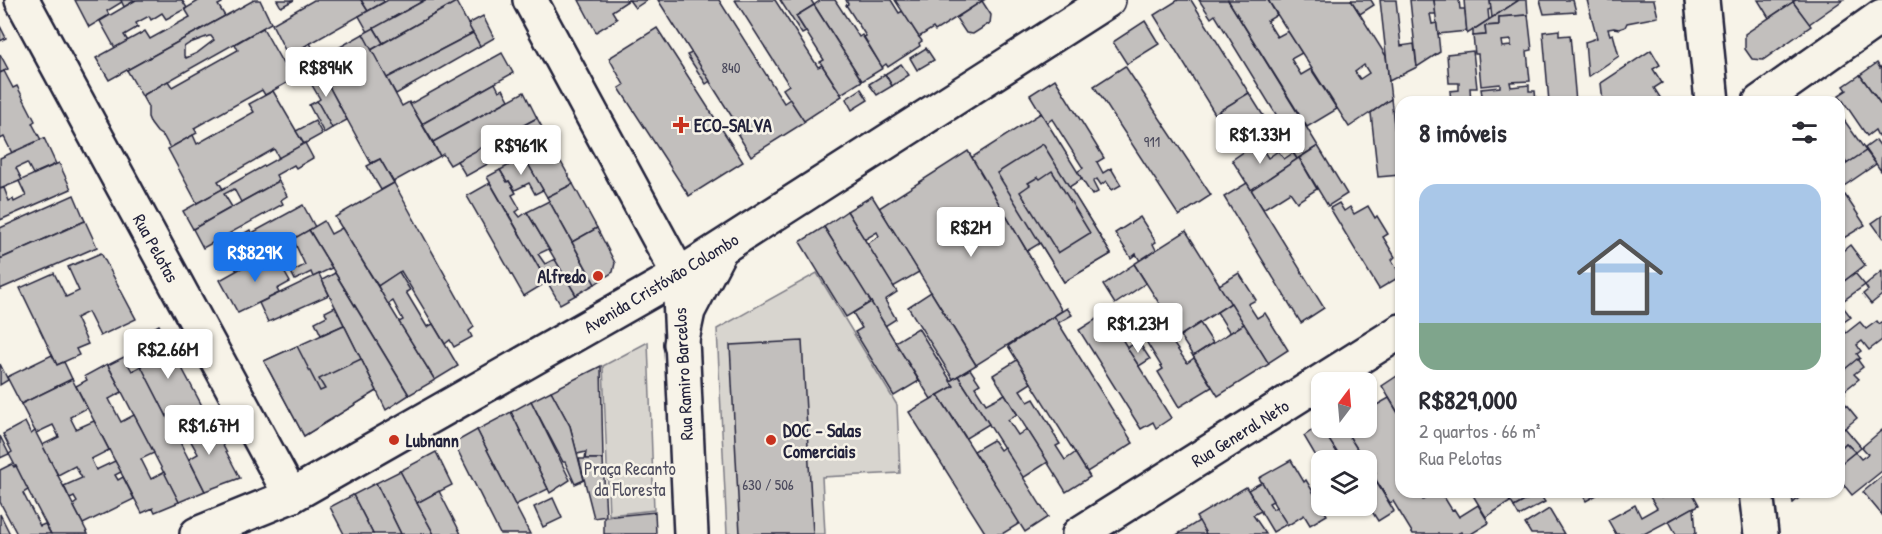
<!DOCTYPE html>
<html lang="pt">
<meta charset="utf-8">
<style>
:root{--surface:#fff;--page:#f7f7f7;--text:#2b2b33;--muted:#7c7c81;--line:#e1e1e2;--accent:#1a73e8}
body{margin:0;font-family:"Patrick Hand",sans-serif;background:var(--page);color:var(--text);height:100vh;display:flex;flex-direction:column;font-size:22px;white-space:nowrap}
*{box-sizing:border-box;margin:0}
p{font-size:20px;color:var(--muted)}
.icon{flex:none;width:33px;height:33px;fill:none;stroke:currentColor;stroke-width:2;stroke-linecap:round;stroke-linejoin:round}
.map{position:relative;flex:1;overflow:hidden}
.drawer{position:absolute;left:1395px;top:96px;width:450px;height:402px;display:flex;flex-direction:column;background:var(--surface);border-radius:18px;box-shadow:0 2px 4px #0004}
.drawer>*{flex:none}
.needle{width:39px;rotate:16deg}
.fabs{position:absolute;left:1311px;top:372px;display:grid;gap:12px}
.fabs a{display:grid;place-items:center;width:66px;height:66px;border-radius:12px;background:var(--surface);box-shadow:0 2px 4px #0004;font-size:30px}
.price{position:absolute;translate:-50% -51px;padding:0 14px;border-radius:6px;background:#fff;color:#222;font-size:20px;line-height:39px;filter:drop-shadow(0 2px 3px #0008)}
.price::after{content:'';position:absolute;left:50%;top:36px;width:18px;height:14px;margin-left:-9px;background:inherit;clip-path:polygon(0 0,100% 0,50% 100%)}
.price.selected{background:var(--accent);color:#fff}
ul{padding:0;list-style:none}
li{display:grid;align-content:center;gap:12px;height:318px;padding:0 24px}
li+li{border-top:2px solid var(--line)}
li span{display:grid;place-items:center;height:186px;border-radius:18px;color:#555}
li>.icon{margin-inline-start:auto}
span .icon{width:108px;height:108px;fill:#fffc;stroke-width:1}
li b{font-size:26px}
h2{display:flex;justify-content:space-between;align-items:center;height:72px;padding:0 24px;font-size:26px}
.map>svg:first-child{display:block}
.green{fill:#d8d5cf;stroke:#7d7c85;stroke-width:1.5}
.building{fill:#c2bfbd;stroke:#22223b;stroke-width:1.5;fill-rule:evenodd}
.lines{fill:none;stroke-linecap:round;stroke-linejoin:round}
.minor-casing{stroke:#22223b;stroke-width:38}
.tertiary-casing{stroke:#22223b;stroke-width:38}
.secondary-casing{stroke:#22223b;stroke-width:38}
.minor{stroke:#f7f3e8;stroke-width:33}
.tertiary{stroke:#f7f3e8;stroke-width:33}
.secondary{stroke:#f7f3e8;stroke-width:33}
.poi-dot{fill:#c8321e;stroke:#f7f3e8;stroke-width:2}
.labels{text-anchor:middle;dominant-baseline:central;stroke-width:5;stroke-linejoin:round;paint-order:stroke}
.number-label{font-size:15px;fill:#4a495c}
.poi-label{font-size:18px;font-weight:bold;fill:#22223b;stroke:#f7f3e8;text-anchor:start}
.street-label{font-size:18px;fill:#22223b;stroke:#f7f3e8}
.park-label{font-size:18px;fill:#504f60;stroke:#f7f3e8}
</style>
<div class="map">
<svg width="1882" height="534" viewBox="0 0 1882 534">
<rect width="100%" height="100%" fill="#f7f3e8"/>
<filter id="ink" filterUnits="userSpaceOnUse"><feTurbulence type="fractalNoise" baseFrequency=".0167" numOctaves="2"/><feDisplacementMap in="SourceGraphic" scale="12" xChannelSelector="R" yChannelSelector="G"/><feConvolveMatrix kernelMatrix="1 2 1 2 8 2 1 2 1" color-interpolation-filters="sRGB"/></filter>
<g filter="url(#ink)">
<g class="green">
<polygon points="817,273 897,405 900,473 822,477 825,534 727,534 717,329"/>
<polygon points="648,342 654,510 609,515 603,366"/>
</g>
<g class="building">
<polygon points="75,0 121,0 122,2 107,11 109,15 89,27"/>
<polygon points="121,0 136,0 124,7"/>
<polygon points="136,0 182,0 187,8 166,19 162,13 151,20 149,16 136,23 138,27 124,35 128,41 115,48 100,21"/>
<polygon points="200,0 220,0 222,3 218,5 225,16 109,80 96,58 145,31 150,39 190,17 185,9"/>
<path d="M254 0H260L271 23 142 96 127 70ZM209 36H211L214 40 197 53 186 58 184 56V47L190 43Z"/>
<polygon points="277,0 294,0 281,7"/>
<polygon points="314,0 361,0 368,11 288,56 272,24"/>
<polygon points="361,0 383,0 384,2 368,11"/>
<polygon points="388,0 425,0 368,32 359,16"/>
<polygon points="425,0 460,0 383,43 374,28"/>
<polygon points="579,0 629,0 612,11 617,19 596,32"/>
<polygon points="629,0 647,0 635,8"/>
<polygon points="658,0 719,0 784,103 790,99 805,122 751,156 737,133 741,131"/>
<polygon points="735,0 775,0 818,67 822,65 842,96 804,121 783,89 789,85"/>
<polygon points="780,0 811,0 814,5 796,16 806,32 802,34"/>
<polygon points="821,0 835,0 859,37 862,35 883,68 862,81 814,5"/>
<polygon points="846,0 891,0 899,13 903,11 919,37 922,41 919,43 920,46 888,67 886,64 882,67 864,37 866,36 846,5 848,4"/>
<polygon points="895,0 984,0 935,31 933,28 919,37"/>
<polygon points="1178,0 1191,0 1249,93 1215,114 1154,15"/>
<polygon points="1199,0 1228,0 1318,146 1297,159 1280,132 1285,129 1215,15 1211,18"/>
<polygon points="1228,0 1268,0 1277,15 1267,21 1277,37 1288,31 1302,53 1291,59 1301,75 1311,69 1337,109 1307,127"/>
<path d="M1268 0H1351L1386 56 1391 99 1349 127ZM1364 65 1369 73 1360 79 1355 72Z"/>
<polygon points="1351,0 1371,0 1374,5 1360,14"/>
<polygon points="1380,0 1396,0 1401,46 1414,44 1417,67 1389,81"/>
<polygon points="1410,0 1434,0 1436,14 1430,14 1432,24 1437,23 1440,52 1417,67"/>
<polygon points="1434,0 1459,0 1460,9 1465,9 1467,31 1438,34"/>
<polygon points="1464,0 1490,0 1491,9 1488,10 1489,20 1467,34"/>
<polygon points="1490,0 1519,0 1492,18"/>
<polygon points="1519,0 1527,0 1528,15 1499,17 1499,25 1485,26 1486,35 1473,36 1473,30"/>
<polygon points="1540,0 1573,0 1576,12 1544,14"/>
<polygon points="1587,0 1654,0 1658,17 1627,23 1625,27 1619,29 1614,28 1608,29 1610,35 1613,34 1619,56 1588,77 1585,42 1597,38"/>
<polygon points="1758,0 1796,0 1769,18"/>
<polygon points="1796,0 1843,0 1809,24 1793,2"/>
<polygon points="982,1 991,15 990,23 973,34 966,33 956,18"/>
<polygon points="456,2 473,33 387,78 371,50"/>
<polygon points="1793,2 1811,26 1763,60 1752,59 1745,49 1745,34"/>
<polygon points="814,5 862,81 841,94 820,62 824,60 796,16"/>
<path d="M1528 15 1532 50 1527 51 1530 81 1510 82 1511 87 1529 85V91H1535L1536 102H1479V96L1482 95 1481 89 1500 87V84L1481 86 1478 54H1475L1473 36 1486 35 1485 26 1499 25V17ZM1511 40V46L1502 47 1501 41Z"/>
<polygon points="483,16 494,38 480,46 468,24"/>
<polygon points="1145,21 1159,44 1127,64 1113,42"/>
<polygon points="0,26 6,38 0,41"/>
<polygon points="263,28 292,80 265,95 262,90 194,128 197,133 170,148 164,137 157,132 151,124 148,117 148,107 142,96 168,81 172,87 238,50 235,44"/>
<polygon points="374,28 383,43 371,50 363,34"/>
<polygon points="657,28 743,162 689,196 619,88 624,85 609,58"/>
<polygon points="1559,30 1559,36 1570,35 1576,102 1549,102 1543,32"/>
<polygon points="473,33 480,46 396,94 387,78"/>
<polygon points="363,34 402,106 409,102 440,156 393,182 380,159 371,163 315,61"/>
<polygon points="310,43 319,59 296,72 288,56"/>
<polygon points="926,48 934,60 917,70 910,58"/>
<polygon points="1651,50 1660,65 1653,69 1662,83 1654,88 1663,102 1603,102 1601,83"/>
<polygon points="1473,51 1477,88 1470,88 1471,102 1451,102 1450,91 1459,90 1459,83 1449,83 1447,54"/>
<polygon points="502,53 513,73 422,124 410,104"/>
<polygon points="692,53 710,81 706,84 687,55"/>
<polygon points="0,54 8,69 0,73"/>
<polygon points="1877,63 1880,68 1882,66 1882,106 1860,75"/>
<polygon points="901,64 909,75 892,86 885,74"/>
<polygon points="318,66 347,120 332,128 317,101 320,99 305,73"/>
<polygon points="1125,66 1211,195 1179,216 1094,86"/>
<polygon points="4,71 13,88 17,86 35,121 32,123 41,140 12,153 4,137 0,139 0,73"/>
<polygon points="885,74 892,86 877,95 869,84"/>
<polygon points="1860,75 1882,106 1882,134 1878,136 1875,130 1867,136 1839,95 1847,90 1844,86"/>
<polygon points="1055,79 1104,158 1097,162 1103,173 1111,168 1121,185 1112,190 1106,181 1101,185 1097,179 1093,182 1098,192 1092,195 1077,172 1083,168 1052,119 1047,123 1030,95"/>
<polygon points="495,83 499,91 503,89 509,100 433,142 422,124"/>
<polygon points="861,89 868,100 852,110 846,99"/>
<polygon points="273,91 304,144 279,158 274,149 218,181 223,189 197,203 168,149 193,135 197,144 254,112 249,104"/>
<polygon points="524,92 537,118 450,165 443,154 440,156 433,142"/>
<polygon points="1249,93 1266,120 1236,139 1219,111"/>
<polygon points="1391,99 1400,175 1378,177 1371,113"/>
<polygon points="317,101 332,128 324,133 309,105"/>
<polygon points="1041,113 1082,179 1069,187 1111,254 1064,282 1040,243 1027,251 971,158"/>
<polygon points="1839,113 1866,151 1847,164 1839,152"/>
<polygon points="537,118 550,142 520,159 518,155 504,163 500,157 466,176 457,161"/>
<polygon points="315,121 322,134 304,144 296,131"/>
<polygon points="44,138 56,164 33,174 27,163 16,168 22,180 0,189 0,158"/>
<polygon points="1876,140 1882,148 1881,171 1865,148"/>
<polygon points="550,142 573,184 547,197 524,157"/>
<polygon points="1258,142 1268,158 1278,151 1284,159 1293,153 1297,159 1251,190 1232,160"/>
<polygon points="305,143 313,158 296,168 294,165 276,175 279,181 241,202 234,189 224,194 232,207 193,229 183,211"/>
<polygon points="1043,144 1111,254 1064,282 997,173"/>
<polygon points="1318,146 1347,194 1328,206 1299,158"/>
<polygon points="968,151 1062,311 976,365 879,208"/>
<polygon points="1866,151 1876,164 1844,186 1839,178 1839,169"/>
<polygon points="524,157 543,190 535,194 529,183 515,190 509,181 507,182 500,170"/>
<polygon points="1299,158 1317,189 1297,202 1290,192 1263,209 1251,190"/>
<polygon points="380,159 394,183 381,190 367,166"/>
<polygon points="59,163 71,189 0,220 0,189 4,188 9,201 13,199 14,202 26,196 19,181"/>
<polygon points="500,170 507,182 509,181 516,193 512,195 520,209 516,212 520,217 527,212 549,249 538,254 545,264 555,259 576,295 560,304 487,177"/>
<polygon points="1052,171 1090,233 1058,253 1020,192 1030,185 1028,183 1038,177 1040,179"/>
<polygon points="279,181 287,196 281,200 283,204 203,248 193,229"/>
<polygon points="394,183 474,327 469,331 472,337 454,347 450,340 445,344 401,271 378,286 335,217"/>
<polygon points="490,183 547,282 524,296 467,196"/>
<polygon points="1247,183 1324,308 1301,323 1224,197"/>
<polygon points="573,184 597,228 572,242 547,197"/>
<polygon points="74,195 85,221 0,259 0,228"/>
<polygon points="1845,195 1865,225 1839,241 1839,199"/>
<polygon points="872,196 919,272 893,287 867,244 879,236 877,232 864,240 847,211"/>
<polygon points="549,201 595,284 576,295 527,212"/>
<polygon points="1339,203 1344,211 1350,207 1354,214 1368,206 1375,218 1377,216 1388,234 1383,237 1395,257 1392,260 1401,276 1379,289 1330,208"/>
<polygon points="303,205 315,227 237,271 222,246 250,230 252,233"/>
<polygon points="847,211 897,292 885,300 896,319 885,326 824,227"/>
<polygon points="1882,216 1882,237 1872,223"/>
<polygon points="1140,217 1156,242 1153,244 1156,250 1140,261 1136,254 1131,258 1115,233"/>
<polygon points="85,221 97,247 0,289 0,259"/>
<polygon points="324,221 331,234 342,228 435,380 409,395 309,230"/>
<polygon points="824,227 871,302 846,317 800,242"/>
<polygon points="597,228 615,263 613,272 595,284 572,242"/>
<polygon points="309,230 332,268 313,277 311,272 295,280 291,272 305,265 293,239"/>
<polygon points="1186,231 1231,303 1180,336 1134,264"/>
<polygon points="1850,245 1865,265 1839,285 1839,254"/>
<polygon points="101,253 136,319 100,336 88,312 76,318 88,344 76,349 79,355 57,365 20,288 54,273 66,297 79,291 68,267"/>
<polygon points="275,256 290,282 277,289 279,293 238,313 220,280 259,258 262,264"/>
<polygon points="1134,264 1146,283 1115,304 1103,285"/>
<polygon points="1882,271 1882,295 1871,304 1863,294 1868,290 1865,285"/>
<polygon points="399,272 410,290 406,292 427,327 433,324 458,366 435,380 399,322 403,320 393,301 388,304 378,286"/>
<polygon points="335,273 409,395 386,410 322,280"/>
<polygon points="1239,273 1256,300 1248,304 1257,318 1265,313 1288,350 1268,363 1219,285"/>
<polygon points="1855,273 1865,285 1840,303 1851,317 1839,325 1839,285"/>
<polygon points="319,274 329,295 268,322 259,303"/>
<polygon points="931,292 976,365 953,379 908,307"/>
<polygon points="871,302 919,381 894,396 855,332 862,328 853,313"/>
<polygon points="1231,303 1244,324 1230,333 1217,312"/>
<polygon points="335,307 344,325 321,335 315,322 327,316 325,312"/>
<polygon points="1067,308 1072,315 1058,323 1054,316"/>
<polygon points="1116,312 1126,322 1116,329 1112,323 1116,320 1112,315"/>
<polygon points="1106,313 1171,418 1156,428 1153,422 1141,429 1079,330"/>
<polygon points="1054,316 1133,443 1087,472 1008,346"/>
<polygon points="1877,321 1879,324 1882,322 1882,340 1869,350 1862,341 1857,345 1861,351 1857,354 1860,358 1839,374 1839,332 1843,329 1846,333 1860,322 1866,329"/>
<polygon points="1200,323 1213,343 1193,356 1180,336"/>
<polygon points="1244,324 1269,364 1218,396 1193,356"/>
<polygon points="159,325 208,417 176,434 128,342"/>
<polygon points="344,325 377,391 304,436 264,361"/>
<polygon points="1162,327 1187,363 1194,358 1212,387 1179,407 1158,372 1163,369 1144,338"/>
<polygon points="918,328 954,386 931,399 895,342"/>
<polygon points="802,341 813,534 740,534 730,345"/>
<polygon points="1138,341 1150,359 1139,366 1127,348"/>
<polygon points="297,346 320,391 325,389 319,379 361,359 377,391 304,436 264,361"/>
<polygon points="52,355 57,365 64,362 72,379 21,404 7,377"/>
<polygon points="124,357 132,371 141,366 205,491 179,502 108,365"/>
<polygon points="1857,359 1863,367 1854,374 1859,379 1844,391 1845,393 1843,395 1844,397 1839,401 1839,374"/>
<polygon points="1017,360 1031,383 1020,390 1028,402 1034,399 1054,432 1053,433 1060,444 1056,446 1065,460 1075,453 1090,477 1066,492 993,375"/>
<polygon points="0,364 8,380 0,385"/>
<polygon points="107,364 122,392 109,399 121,422 134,415 154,453 141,459 151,479 164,472 179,502 155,512 153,508 142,513 76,386 87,380 85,376"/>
<polygon points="601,366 603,459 585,459 586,452 577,454 570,426 551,391"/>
<polygon points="970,369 980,384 975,387 986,404 1005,394 1017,414 1008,420 1018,435 1027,429 1048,462 1023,478 958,376"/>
<polygon points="1400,374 1401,376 1401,418 1382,386"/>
<polygon points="958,376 989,424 966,438 938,395 954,386 950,381"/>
<polygon points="72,379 87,408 70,417 76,429 94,421 109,450 91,459 96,470 115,461 121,472 115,475 118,480 123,477 134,499 83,524 73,505 77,502 74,497 70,499 64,486 82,478 75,466 58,475 42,445 59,437 53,425 36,433 21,404"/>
<polygon points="551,391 570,426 584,480 575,484 565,462 563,462 531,401"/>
<polygon points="938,395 1020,523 1002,534 986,534 909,412"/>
<polygon points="1389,398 1401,418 1401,492 1425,492 1420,495 1423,500 1435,492 1441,492 1452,510 1454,509 1459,517 1478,505 1489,523 1471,534 1462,534 1461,532 1457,534 1413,534 1393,501 1390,503 1373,475 1376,473 1363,450 1359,452 1344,428 1366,428 1366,411"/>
<polygon points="531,401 570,480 550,493 511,412"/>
<polygon points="1844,402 1857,418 1839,433 1839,406"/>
<polygon points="511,412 548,489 515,505 477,430"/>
<polygon points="208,417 240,478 205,491 189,459 198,454 189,438 180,442 176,434"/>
<polygon points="25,422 31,434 35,431 88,534 51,534 9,454 12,452 3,434"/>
<polygon points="1320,425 1322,428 1342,460 1324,460 1321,456 1317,458 1304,436"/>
<polygon points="1332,428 1344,428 1364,460 1342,460 1324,432"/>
<polygon points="1845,428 1861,447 1855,452 1846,443 1839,450 1839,433"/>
<polygon points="477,430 515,505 530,534 500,534 454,443"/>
<polygon points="1882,430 1882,471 1852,495 1839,479 1839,465 1855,452 1861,459 1868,454 1862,447"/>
<polygon points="0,436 9,454 0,458"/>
<polygon points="993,440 1000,450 1004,447 1048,517 1025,532 974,451"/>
<polygon points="1846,443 1855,452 1839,465 1839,450"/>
<polygon points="436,452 452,485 417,503 400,471"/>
<polygon points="579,459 603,459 606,516 594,518"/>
<polygon points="1291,460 1304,482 1306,480 1327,515 1310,525 1304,515 1287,526 1259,478"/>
<polygon points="12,464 14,467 16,466 28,490 23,493 40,526 45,524 51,534 17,534 0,502 0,470"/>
<polygon points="1366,465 1394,511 1378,521 1366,502"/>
<polygon points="400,471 417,503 434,534 401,534 376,483"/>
<polygon points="1882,476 1882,515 1863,492"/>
<polygon points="1262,482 1273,501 1269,503 1273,509 1276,507 1287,524 1273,532 1248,490"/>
<polygon points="376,483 401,534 373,534 353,495"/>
<polygon points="1246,487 1261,511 1253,515 1266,534 1206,534 1196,517"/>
<polygon points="439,491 461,534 434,534 417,503"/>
<polygon points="1471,492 1505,492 1510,502 1486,517"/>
<polygon points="1505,492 1541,492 1514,507"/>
<polygon points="1581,492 1602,492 1586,501"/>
<polygon points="1658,492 1661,497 1667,492 1692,492 1699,505 1644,534 1616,534 1608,520 1635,505 1641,517 1657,508 1650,497"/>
<polygon points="1791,492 1806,492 1793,503"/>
<polygon points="1539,493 1545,502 1519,516 1514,507"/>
<polygon points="353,495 373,534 344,534 330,507"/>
<polygon points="553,498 562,518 543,527 534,507"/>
<polygon points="1694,507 1696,534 1676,534 1669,521"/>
<polygon points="1549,509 1564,534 1531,534 1525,524"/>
<polygon points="655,512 656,534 604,534 604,517"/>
<polygon points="0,514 10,534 0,534"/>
<polygon points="1199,521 1206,534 1178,534"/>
</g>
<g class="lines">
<defs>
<polyline id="minor" points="22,0 291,496"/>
<g id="tertiary">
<polyline points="530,0 679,275 691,534"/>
<polyline points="1702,0 1712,102"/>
<polyline points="1760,102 1882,16"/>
<polyline points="1756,492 1761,534"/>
<polyline points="1079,534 1401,331"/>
</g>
<g id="secondary">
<polyline points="681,344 688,311 720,250"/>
<polyline points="197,534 291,496 679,275 1108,0"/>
</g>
</defs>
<use href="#minor" class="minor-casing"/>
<use href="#tertiary" class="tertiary-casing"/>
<use href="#secondary" class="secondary-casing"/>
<use href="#minor" class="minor"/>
<use href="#tertiary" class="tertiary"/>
<use href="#secondary" class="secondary"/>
</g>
</g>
<g class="poi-dot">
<path d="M678 116h6v6h6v6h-6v6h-6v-6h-6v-6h6z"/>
<circle cx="598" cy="276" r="6"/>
<circle cx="394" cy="440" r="6"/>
<circle cx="771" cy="440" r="6"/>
</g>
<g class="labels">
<g class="number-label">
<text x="731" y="67">840</text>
<text x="1152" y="141">911</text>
<text x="768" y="484">630 / 506</text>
</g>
<g class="poi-label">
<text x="694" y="125">ECO-SALVA</text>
<text x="586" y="276" text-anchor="end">Alfredo</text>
<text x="783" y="430">DOC - Salas<tspan x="783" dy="21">Comerciais</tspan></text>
<text x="406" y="440">Lubnann</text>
</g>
<g class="street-label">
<text transform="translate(156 248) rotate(61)">Rua Pelotas</text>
<text transform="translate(661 283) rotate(-31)">Avenida Cristóvão Colombo</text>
<text transform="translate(683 374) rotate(-93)">Rua Ramiro Barcelos</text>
<text transform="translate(1240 433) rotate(-32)">Rua General Neto</text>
</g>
<g class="park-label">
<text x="630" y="468">Praça Recanto<tspan x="630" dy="21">da Floresta</tspan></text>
</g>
</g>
</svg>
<div class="fabs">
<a><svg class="needle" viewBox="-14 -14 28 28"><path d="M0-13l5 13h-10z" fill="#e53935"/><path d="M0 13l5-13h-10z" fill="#7c7c81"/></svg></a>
<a><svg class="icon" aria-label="layers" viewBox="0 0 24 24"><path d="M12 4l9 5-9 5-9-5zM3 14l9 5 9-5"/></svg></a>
</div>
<b class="price" style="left:326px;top:98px">R$894K</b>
<b class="price" style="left:1260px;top:165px">R$1.33M</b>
<b class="price" style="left:521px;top:176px">R$961K</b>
<b class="price" style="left:971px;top:258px">R$2M</b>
<b class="price selected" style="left:255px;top:283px">R$829K</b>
<b class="price" style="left:1138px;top:354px">R$1.23M</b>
<b class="price" style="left:168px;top:380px">R$2.66M</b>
<b class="price" style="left:209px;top:456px">R$1.67M</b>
<section class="drawer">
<h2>8 imóveis<svg class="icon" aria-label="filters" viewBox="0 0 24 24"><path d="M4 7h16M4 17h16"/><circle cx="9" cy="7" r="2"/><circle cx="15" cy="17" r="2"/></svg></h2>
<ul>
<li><span style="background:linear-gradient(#a9c7e8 75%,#7fa58c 0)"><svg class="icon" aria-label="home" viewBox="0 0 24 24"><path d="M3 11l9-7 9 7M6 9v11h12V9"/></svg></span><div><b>R$829,000</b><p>2 quartos · 66 m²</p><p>Rua Pelotas</p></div></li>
</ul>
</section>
</div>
